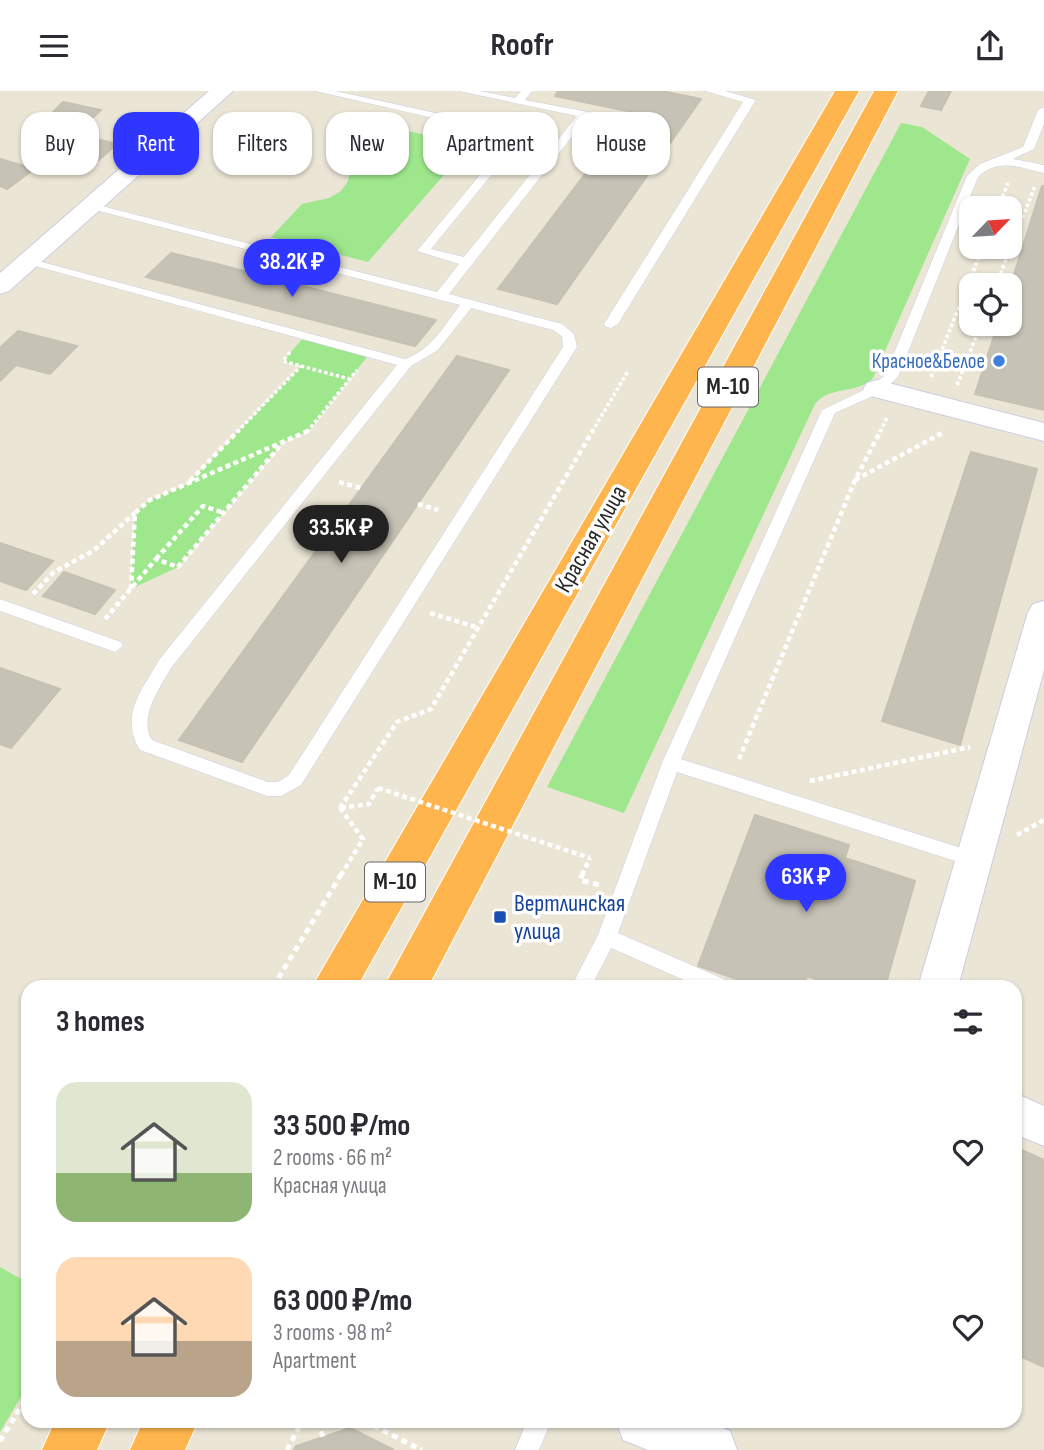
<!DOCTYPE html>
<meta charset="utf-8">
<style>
:root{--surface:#fff;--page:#f7f7f7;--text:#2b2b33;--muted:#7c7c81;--accent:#2f36ff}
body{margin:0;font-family:"Sofia Sans Condensed",sans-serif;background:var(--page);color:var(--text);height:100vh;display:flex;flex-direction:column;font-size:26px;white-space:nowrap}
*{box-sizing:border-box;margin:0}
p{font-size:23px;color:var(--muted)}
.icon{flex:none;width:38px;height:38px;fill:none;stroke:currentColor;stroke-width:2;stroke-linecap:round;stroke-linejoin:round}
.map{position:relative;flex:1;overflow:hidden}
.drawer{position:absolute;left:21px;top:889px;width:1001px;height:448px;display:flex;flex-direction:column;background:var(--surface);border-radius:21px;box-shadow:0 2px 5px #0004}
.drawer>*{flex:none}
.guide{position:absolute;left:21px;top:21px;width:1003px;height:63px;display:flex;gap:14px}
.needle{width:46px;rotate:65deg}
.controls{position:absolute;left:959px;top:105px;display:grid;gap:14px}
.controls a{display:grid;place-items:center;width:63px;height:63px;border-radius:14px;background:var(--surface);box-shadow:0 2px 5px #0004;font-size:35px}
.price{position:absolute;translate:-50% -60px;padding:0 16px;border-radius:24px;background:var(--accent);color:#fff;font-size:23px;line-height:46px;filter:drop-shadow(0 2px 4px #0008)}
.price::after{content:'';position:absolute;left:50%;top:42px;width:21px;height:16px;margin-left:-10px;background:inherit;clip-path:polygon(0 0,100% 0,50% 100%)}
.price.current{background:#222;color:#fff}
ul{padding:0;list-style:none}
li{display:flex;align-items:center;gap:21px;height:175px;padding:0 35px}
li span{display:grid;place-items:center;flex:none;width:196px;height:140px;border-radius:21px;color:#555}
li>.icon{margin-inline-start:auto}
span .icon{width:84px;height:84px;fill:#fffc;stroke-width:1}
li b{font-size:30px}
h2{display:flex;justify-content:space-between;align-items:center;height:84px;padding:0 35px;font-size:30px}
.tag{padding:0 24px;border-radius:21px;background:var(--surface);box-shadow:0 2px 5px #0004;font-size:24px;line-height:63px}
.tag.current{background:var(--accent);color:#fff}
header{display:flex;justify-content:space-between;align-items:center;height:91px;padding:0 35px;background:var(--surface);font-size:32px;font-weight:700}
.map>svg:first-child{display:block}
.green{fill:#9ee78d}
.building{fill:#c6c2b6;stroke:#c6c1b0;stroke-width:2}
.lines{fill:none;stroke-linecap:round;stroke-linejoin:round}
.lane-casing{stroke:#cbcce2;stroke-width:1}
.street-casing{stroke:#cbcce2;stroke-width:2}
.secondary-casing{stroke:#cbcce2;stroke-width:2}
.highway-casing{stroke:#fff;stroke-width:2}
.path-far2{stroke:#fff;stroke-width:3.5;stroke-dasharray:3.5 2.5;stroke-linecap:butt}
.path-far1{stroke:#fff;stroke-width:4.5;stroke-dasharray:5 3.5;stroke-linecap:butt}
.path{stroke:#fff;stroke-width:5;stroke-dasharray:6 4.5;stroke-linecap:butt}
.lane{fill:#fff;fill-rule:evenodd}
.street{fill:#fff;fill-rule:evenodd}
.secondary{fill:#fff;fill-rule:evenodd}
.highway{fill:#ffb54d;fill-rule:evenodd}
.path-bridge{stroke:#fff;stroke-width:4.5;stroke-dasharray:5 3.5;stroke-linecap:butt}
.shop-dot{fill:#3f7fe0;stroke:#fff;stroke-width:2.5}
.transit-dot{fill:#1a4fb4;stroke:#fff;stroke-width:2.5}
.labels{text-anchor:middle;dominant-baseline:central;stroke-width:7;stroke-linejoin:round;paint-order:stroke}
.far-shop-label{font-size:21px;fill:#366cbe;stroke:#fff;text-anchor:end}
.shield{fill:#fff;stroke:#676767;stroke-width:2}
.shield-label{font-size:23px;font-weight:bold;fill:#262626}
.street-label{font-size:24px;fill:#262626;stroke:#fff}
.transit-label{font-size:24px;fill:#164399;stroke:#fff;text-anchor:start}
</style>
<header><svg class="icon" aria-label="menu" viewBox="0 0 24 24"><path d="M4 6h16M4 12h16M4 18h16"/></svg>Roofr<svg class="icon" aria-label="share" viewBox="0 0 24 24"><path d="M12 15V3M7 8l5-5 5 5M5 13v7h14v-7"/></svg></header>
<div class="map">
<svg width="1044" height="1359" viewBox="0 0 1044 1359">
<rect width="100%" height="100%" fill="#ebe5d6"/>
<g class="green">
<polygon points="359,29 470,54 368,171 271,146 302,113 329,107 341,100 348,90"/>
<path d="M901 32 922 36 970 68 873 287C857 304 830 294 815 313L624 722 547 696Z"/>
<polygon points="305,245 370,262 309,340 283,351 178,476 131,498 135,422 150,409 188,393 300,276 283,270"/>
<polygon points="0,1176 28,1192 28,1294 0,1341"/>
</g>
<g class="building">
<polygon points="558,0 662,0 701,8 557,213 498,198 632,21 555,5"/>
<polygon points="929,0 951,0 941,19 921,15"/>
<polygon points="63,11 101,19 89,30 51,23"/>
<polygon points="51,23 89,30 76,42 37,34"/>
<polygon points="96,48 117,53 108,61 87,55"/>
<polygon points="87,55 108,61 102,66 81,61"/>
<polygon points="81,61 102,66 95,72 74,66"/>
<polygon points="74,66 95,72 85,80 64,74"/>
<polygon points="0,68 34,78 7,98 0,95"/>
<polygon points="1042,95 1044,95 1044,319 975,303 998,233 1010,233 1010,196"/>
<polygon points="171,162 213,172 436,229 415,255 146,186"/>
<polygon points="18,240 77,255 50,283 16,274 0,290 0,257"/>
<polygon points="457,265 509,279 242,671 179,649"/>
<polygon points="971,361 1037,378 960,654 882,630"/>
<polygon points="0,452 44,467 53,470 26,499 0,490"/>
<polygon points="64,481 115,499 95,523 43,505"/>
<polygon points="0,577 60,598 11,657 0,653"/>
<polygon points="755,724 849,754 845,767 915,790 885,896 838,896 807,885 804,896 760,896 698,875"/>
<polygon points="1015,1056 1044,1069 1044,1276 1015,1263"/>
<polygon points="350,1337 394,1359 294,1359 296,1355"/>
</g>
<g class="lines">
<defs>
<g id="lane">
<path d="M315 0H335L523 41V45L431 158 464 166 577 25 459 0H480L515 7 521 0H532L525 9 588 21V25L449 203 562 233 574 243 577 256 301 694 281 705H267L140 659C119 625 142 599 159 569L397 274 21 171 27 167 405 268C431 259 444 235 460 214L84 116 90 112 437 201 459 173 417 160 512 45ZM471 217 553 239 562 245 563 256 289 684 278 691H268L152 649C138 626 160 597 171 577L411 275 438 259Z"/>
<polygon points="705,0 725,0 756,9 618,233 611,237 606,236 604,233 743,11"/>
<path d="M1044 16V33L1034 58 1013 68 1044 74V82C1018 76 999 67 978 86L898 286 882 301 835 322 681 668 980 763 983 768 980 773 974 776 677 681 618 842 728 890 731 896H700L611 857 591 896H571L598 844 662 672 822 319 872 295 885 284 967 85 980 73 1023 56 1038 19Z"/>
<polygon points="0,508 121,551 123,555 115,561 0,520"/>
<polygon points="527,1330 551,1330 539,1359 515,1359"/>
</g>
<g id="street">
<polygon points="209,0 233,0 9,200 0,203 0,182"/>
<polygon points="877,289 1044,332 1044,350 867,304 863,298 867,292"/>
<polygon points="1044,510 1044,579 958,896 918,896 1028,521 1033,513"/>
<polygon points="1015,1002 1044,1015 1044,1055 1015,1043"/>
</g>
<polygon id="secondary" points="616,1330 705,1330 730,1340 737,1359 648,1359 623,1349"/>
<g id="highway">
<polygon points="835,0 859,0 357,896 312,896"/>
<polygon points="874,0 898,0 428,896 384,896"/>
<polygon points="55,1330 110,1330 97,1359 42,1359"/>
<polygon points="143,1330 198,1330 185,1359 130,1359"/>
</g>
</defs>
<use href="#lane" class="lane-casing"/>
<use href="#street" class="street-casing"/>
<use href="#secondary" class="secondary-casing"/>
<use href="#highway" class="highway-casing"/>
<g class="path-far2">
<polyline points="998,117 1008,92"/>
<polyline points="996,194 1035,95"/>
<polyline points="290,261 283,270 349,288"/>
<polyline points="931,286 983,156"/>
<polyline points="957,294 981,233"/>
<polyline points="237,341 301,275"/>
<polyline points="307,341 357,279"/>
<polyline points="592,341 628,280"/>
<polyline points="880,341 887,327"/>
</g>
<g class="path-far1">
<polyline points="855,389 942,342"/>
<polyline points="190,390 239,339"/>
<polyline points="339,391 361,397"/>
<polyline points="418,413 438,419"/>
<polyline points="156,468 203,415 224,422"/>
<polyline points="131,498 135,422 150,409 310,339"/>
<polyline points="33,503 54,481 93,460 135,422"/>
<polyline points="430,522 479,537"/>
<polyline points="105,528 156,468 178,476 283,351"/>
<polyline points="739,668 855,389 881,339"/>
<polyline points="810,690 970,656"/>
<polyline points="340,717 397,631 431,618 593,339"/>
<polyline points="340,717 363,748 341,784"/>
<polyline points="341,717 369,713 378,697"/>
<polyline points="1017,744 1044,729"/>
<polyline points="582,784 590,767"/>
</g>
<g class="path">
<polyline points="583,782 580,789 599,794"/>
<polyline points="273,896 342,782"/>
<polyline points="318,1330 323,1346"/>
<polyline points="364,1330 422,1359"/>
<polyline points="0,1350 28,1304"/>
<polyline points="287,1359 302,1330"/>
</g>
<use href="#lane" class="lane"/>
<use href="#street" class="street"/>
<use href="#secondary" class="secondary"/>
<use href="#highway" class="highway"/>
<polyline class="path-bridge" points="378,697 590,767"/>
</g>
<circle class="shop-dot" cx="999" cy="270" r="7"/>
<rect class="transit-dot" x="493" y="819" width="14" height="14" rx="3.5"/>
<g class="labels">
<g class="far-shop-label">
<text x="985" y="270">Красное&amp;Белое</text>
</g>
<g class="shield">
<rect x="698" y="276.5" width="60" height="39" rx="5"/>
<rect x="365" y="771.5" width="60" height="39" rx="5"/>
</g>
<g class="shield-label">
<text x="728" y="296">М-10</text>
<text x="395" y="791">М-10</text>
</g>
<g class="street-label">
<text transform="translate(591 448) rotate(-60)">Красная улица</text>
</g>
<g class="transit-label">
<text x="514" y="812">Вертлинская<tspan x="514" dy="28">улица</tspan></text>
</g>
</g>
</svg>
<div class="controls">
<a><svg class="needle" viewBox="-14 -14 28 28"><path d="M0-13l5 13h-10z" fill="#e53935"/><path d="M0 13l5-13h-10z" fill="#7c7c81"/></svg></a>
<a><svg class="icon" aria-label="locate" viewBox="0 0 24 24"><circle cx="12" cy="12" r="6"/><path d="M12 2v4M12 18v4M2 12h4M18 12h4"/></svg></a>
</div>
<b class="price" style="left:292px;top:208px">38.2K ₽</b>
<b class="price current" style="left:341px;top:474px">33.5K ₽</b>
<b class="price" style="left:806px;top:823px">63K ₽</b>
<div class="guide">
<a class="tag">Buy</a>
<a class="tag current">Rent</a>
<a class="tag">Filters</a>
<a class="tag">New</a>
<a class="tag">Apartment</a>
<a class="tag">House</a>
</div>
<section class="drawer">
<h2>3 homes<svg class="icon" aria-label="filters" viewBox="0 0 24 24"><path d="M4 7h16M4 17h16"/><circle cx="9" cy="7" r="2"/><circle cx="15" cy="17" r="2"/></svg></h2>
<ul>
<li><span style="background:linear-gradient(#dfe7d0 65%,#8fb573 0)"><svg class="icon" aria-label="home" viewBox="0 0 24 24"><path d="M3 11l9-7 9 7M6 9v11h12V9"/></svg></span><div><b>33 500 ₽/mo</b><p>2 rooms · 66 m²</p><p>Красная улица</p></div><svg class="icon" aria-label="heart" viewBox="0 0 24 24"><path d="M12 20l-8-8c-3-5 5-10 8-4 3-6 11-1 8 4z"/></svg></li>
<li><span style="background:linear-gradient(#ffd9b3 60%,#b9a48a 0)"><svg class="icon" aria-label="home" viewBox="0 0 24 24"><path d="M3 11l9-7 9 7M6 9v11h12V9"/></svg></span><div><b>63 000 ₽/mo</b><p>3 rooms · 98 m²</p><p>Apartment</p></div><svg class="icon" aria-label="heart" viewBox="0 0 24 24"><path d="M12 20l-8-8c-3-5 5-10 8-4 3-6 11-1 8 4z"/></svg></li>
</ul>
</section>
</div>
